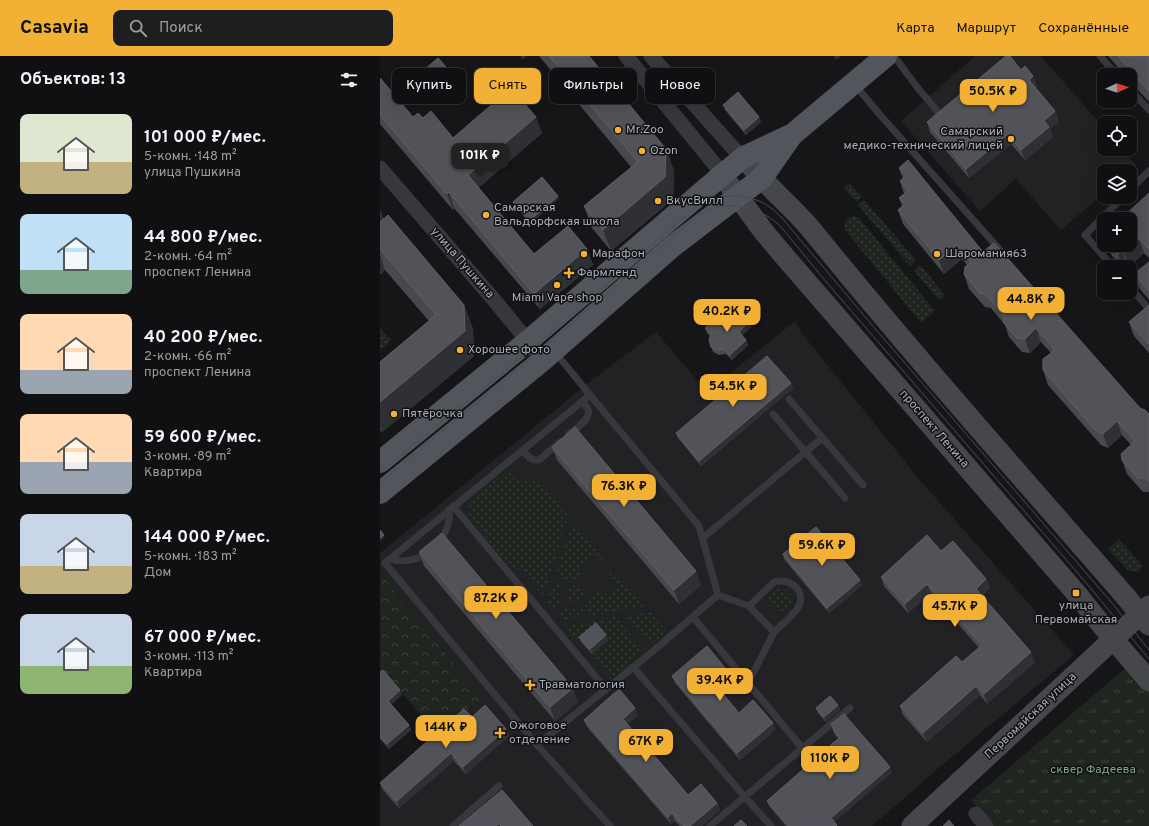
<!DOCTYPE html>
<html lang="ru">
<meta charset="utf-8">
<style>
:root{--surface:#101012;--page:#1e1e20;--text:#f1f3f6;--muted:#9c9d9f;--line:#303032;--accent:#f2b134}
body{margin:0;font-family:Overpass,sans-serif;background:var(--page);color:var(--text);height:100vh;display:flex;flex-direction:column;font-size:15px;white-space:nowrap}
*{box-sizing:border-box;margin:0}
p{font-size:13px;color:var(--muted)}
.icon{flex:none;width:22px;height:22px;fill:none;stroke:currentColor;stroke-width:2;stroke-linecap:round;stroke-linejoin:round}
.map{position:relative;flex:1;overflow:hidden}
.details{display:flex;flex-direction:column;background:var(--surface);width:380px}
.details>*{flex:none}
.hud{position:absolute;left:12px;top:12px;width:380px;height:36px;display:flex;gap:8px}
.needle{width:26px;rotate:87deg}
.fabs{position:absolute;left:717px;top:12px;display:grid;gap:8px}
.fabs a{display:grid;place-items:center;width:40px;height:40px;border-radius:8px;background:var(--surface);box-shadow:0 4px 16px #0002,0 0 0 1px var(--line);font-size:20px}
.price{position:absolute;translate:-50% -34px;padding:0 9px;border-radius:8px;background:var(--accent);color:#111;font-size:13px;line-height:26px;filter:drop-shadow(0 1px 2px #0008)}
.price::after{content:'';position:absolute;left:50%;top:24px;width:12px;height:9px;margin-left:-6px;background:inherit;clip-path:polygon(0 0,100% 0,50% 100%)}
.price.current{background:#222;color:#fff}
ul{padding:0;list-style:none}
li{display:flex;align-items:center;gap:12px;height:100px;padding:0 20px}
li span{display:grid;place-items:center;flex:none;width:112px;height:80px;border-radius:8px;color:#555}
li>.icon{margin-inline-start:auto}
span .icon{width:48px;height:48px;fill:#fffc;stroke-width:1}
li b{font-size:17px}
h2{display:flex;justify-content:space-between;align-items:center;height:48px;padding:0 20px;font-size:17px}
.tag{padding:0 14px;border-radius:8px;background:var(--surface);box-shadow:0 4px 16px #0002,0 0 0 1px var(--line);font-size:14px;line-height:36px}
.tag.current{background:var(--accent);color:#111}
header{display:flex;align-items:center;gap:24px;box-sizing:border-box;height:56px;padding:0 20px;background:var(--accent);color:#111}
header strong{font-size:19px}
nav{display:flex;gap:22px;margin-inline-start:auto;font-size:14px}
.search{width:280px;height:36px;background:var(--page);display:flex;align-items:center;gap:10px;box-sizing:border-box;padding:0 14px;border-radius:8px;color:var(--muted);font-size:15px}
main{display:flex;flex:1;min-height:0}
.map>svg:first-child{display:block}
.built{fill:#222225}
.grass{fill:url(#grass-dots)}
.forest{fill:url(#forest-crowns)}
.park{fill:url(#park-tufts)}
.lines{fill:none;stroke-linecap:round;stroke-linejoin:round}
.lane{stroke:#37383d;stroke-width:7}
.street{stroke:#37383d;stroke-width:15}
.secondary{stroke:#45474d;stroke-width:21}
.primary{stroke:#53555c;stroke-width:22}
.tram{stroke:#4a4c52;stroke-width:1}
.wall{fill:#47494d}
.shaded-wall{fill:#2f3033}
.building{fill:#525359;stroke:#5f6168}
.poi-dot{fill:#f2b134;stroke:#111113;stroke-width:1.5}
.labels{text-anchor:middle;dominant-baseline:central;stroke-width:3;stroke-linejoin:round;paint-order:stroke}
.poi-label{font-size:12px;fill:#a8adb8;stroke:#111113;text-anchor:start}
.street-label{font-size:12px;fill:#a8adb8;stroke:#111113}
.park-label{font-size:12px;fill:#7fa381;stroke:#111113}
</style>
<header>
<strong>Casavia</strong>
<div class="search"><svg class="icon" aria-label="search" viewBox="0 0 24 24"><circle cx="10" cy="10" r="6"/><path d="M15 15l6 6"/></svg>Поиск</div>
<nav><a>Карта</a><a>Маршрут</a><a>Сохранённые</a></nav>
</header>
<main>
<section class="details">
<h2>Объектов: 13<svg class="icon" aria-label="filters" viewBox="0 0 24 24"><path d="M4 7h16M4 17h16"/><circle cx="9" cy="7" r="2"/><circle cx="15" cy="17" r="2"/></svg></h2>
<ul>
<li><span style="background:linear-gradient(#dfe7d0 60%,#c2b280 0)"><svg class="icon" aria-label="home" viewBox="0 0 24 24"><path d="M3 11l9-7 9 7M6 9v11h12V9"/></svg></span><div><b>101 000 ₽/мес.</b><p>5-комн. · 148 m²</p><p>улица Пушкина</p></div></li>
<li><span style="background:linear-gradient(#bfe0f5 70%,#7fa58c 0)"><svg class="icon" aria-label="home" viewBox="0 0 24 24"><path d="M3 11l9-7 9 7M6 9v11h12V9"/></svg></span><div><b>44 800 ₽/мес.</b><p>2-комн. · 64 m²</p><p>проспект Ленина</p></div></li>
<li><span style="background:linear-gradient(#ffd9b3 70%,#9aa5b1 0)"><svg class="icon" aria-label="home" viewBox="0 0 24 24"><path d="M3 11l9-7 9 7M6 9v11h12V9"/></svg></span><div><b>40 200 ₽/мес.</b><p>2-комн. · 66 m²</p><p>проспект Ленина</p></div></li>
<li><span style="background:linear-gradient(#ffd9b3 60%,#9aa5b1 0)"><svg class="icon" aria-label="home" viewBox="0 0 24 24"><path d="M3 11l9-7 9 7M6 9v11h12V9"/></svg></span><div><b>59 600 ₽/мес.</b><p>3-комн. · 89 m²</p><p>Квартира</p></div></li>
<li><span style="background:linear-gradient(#c9d6e8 65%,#c2b280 0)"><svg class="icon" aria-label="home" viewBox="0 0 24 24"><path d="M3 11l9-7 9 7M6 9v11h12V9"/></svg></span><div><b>144 000 ₽/мес.</b><p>5-комн. · 183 m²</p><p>Дом</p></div></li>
<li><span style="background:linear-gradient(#c9d6e8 65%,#8fb573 0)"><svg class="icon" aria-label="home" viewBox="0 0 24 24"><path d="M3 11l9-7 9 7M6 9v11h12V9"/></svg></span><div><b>67 000 ₽/мес.</b><p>3-комн. · 113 m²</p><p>Квартира</p></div></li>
</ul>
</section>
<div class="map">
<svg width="769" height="770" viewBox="0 0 769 770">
<defs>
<pattern id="grass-dots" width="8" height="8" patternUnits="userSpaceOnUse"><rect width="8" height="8" fill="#1e261f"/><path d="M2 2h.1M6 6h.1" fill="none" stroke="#3c433d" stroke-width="1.8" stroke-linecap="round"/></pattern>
<pattern id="forest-crowns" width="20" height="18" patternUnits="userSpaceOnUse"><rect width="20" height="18" fill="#1e261f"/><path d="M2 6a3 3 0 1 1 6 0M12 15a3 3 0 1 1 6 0" fill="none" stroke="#3c433d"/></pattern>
<pattern id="park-tufts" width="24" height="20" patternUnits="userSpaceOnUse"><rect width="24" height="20" fill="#1e261f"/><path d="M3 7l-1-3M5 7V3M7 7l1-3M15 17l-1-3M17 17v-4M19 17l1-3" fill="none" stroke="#3c433d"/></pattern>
</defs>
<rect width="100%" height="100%" fill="#161618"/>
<g class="built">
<polygon points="595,0 661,0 724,72 724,93 742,93 756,109 749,115 724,115 724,137 681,174 636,123 600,155 521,65"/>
<polygon points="415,265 420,275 539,423 694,599 561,710 492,770 0,770 0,729 102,642 0,517 0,497 208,327 276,276 327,336"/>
</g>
<g class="grass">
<polygon points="470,127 482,141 476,146 464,132"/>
<polygon points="484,144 536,204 530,210 478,149"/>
<path d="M474 160 479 162 555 255 541 267 465 174C463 166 466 162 474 160Z"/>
<polygon points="540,209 565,239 559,244 534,215"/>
<polygon points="0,272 11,284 0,295"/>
<path d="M127 414 136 424 153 426 157 423 188 460 163 540 143 514H134L91 465C89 458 88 454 90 447Z"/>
<polygon points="193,467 227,508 223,511 213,499 199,511 202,517 198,524 186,526 176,518"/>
<polygon points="739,483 763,510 758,516 748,515 728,493"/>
<polygon points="231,513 265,550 209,560 206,550 211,540 218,533 224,540 238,528 228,516"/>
<polygon points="173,526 181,530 178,538 182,546 173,553 167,546"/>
<circle cx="195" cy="538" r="8"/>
<circle cx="400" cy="544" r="11"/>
<polygon points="185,550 193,554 202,552 204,560 182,565 176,557"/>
<polygon points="270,556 286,575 271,589 246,560"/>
<polygon points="235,561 264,595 231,623 211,600 229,585 216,569 196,585 184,571"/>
</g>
<polygon class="forest" points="0,517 102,642 58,679 3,615 0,617 0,576 1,575 0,574"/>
<polygon class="park" points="748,610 769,634 769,770 613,770 591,744"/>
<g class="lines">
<g class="lane">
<polyline points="514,0 537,31 558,56"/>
<polyline points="720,0 737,19"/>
<polyline points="475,29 502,61 620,194"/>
<polyline points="750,33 769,54"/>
<polyline points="750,134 769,115"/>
<polyline points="733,211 705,179 743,141"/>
<polyline points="750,231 769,253"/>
<polyline points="175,296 210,339 319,470 338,539"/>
<polyline points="210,339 5,507 157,689 230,770"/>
<polyline points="409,343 483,429"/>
<polyline points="393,358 465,442"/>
<path d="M189 378C195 373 212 363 208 353 207 351 204 348 202 346"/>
<polyline points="143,395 150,402 154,404 159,404 180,386"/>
<polyline points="73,450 226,633"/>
<polyline points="323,482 442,382"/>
<path d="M59 488C65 477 71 467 69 454"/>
<path d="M10 503C23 507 37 504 48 497"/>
<path d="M338 539 369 550 394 576C401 569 411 562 417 553 428 537 412 521 394 526L369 550"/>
<polyline points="313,561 423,693"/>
<polyline points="253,611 365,741 391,770"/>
<polyline points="368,627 394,576"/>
<polyline points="157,689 272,596 338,539"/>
<polyline points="73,770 119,730"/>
<polyline points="330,770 470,652"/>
</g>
<g class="street">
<polyline points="246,0 336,110 342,119"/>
<polyline points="271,0 354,93 364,101"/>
<polyline points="0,112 115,245 163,304"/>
<polyline points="596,758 606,770"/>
</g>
<g class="secondary">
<path d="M364 101C383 128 409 147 430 172 532 298 640 419 746 541L769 569"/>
<polyline points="342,119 384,176 405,201 696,537 733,583 769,625"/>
<polyline points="532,770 769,550"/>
</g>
<g class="primary">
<polyline points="0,406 148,285 342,119 364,101 413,78 506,0"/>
<polyline points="0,437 163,304 293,190 382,122 412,79"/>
</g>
<g class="tram">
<path d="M0 416 153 292 319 148C338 137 366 137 385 148 392 152 397 157 402 162L492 269 732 547 769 594"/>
<path d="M0 427 157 297 318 159C326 155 335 151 344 150 364 148 388 157 401 171L448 228 708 529 769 603"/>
</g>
</g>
<g class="wall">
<polygon points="159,0 209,0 286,93 294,115 293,143 231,195 212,172 204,150 251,111"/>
<polygon points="728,0 769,0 769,46 750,25 750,19 745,19"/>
<polygon points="44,14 68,17 54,29 46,19"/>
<polygon points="641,14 653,20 657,30 655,31 675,55 679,65 670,73 673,81 645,104 631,88 589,122 550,76 547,66"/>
<polygon points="0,22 33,61 43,62 73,82 162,77 98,132 154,198 207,193 213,209 160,253 74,152 73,154 0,68"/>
<polygon points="343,49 381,66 366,79 345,54"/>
<polygon points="519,112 760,352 769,358 769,436 763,436 747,418 742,404 751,389 742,379 728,392 721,389 668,329 663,314 671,297 661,286 650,297 642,296 629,281 625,269 611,252 605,251 589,233 584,218 587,209 582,203 564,218 523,168 518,154 522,150 519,142 524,138 520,125 523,123"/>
<polygon points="769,137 769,202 764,197 749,211 747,209 745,211 742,211 732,200 728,189 750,189"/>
<polygon points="179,142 150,168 134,148 133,146"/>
<polygon points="0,166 84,249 93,273 94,300 2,376 0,374 0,306 49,265 5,214 1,218 0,217"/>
<polygon points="769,206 769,244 759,232 754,218"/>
<polygon points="769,249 769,297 754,280 749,266"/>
<polygon points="369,266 371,271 362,279 366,284 368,289 352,304 346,298 339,299 333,296 331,291 330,280 327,277 325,272 351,267"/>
<polygon points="411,327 413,332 321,410 298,382 296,377"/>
<polygon points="172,391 321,529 299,548 177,404"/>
<polygon points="561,495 606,523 610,532 602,540 655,606 607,648 600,639 547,686 523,659 520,650 582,606 599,592 551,537 528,557 504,530 501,521"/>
<polygon points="39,496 198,646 175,665 44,510"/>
<polygon points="403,498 482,529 449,557 404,503"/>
<polygon points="226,579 228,584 212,598 201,586 199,581"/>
<polygon points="0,616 20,634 22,639 11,648 29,669 31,674 9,693 0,683"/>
<polygon points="348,619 336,630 359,657 393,667 395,674 360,704 295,627 292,620"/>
<polygon points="458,649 460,654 446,666 438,657 436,652"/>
<polygon points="258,659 247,668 308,739 337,747 340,754 322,770 300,770 295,765 291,768 207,671 204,664"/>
<polygon points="92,661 126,673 129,680 86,718 74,705 19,752 3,734 0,727"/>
<polygon points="451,668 512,716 454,766 457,770 406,770 389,750 387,745 459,683 455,679"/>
</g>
<g class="shaded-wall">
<polygon points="141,0 147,0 142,4"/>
<polygon points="454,0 461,0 456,4"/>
<polygon points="67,12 68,17 54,29 52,24"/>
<polygon points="653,20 657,30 653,33 649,24"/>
<polygon points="675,55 679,65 670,73 673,81 645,104 641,94 664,65"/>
<polygon points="156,61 162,77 94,135 88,119"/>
<polygon points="379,61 381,66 366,79 364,74"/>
<polygon points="628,78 631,88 589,122 586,113"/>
<polygon points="286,93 294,115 293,143 231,195 223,174"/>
<polygon points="69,136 74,152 73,154 67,138"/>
<polygon points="178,140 179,142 150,168 149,165"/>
<polygon points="0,152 4,163 0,166"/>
<polygon points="759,183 764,197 749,211 744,197"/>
<polygon points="577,189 582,203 564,218 559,204"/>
<polygon points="207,193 213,209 160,253 154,238"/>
<polygon points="742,195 747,209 745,211 743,211 738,198"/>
<polygon points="0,199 5,214 1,218 0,216"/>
<polygon points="84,249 93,273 94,300 2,376 0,371 0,346"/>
<polygon points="369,266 371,271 360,281 359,276"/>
<polygon points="656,272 661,286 650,297 645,283"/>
<polygon points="366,284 368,289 352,304 350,299"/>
<polygon points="411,327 413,332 321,410 319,405"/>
<polygon points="737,365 742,379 728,392 723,378"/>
<polygon points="4,479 5,481 0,485 0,482"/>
<polygon points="316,515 321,529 299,548 294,534"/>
<polygon points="606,523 610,532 599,542 596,533"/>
<polygon points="480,524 482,529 449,557 447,552"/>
<polygon points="547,528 551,537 528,557 525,548"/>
<polygon points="226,579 228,584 212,598 210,593"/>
<polygon points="651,596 655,606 607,648 604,638"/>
<polygon points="345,612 348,619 333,631 331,624"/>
<polygon points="596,630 600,639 547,686 543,677"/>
<polygon points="193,632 198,646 175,665 170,651"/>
<polygon points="20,634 22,639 10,650 8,645"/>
<polygon points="458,649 460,654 446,666 444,661"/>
<polygon points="255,652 258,659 245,670 243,663"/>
<polygon points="393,667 395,674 360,704 357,697"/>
<polygon points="29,669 31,674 9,693 7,688"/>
<polygon points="126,673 129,680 86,718 83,711"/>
<polygon points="71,697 74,705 19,752 17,745"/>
<polygon points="510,711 512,716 453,767 451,762"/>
<polygon points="337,747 340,754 322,770 310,770"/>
<polygon points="292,757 295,765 291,768 288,761"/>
</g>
<g class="building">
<polygon points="169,0 209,0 286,93 285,121 223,174 204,150 258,106"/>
<polygon points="626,0 630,0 641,14 645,10 653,20 649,24 675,55 664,65 669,71 641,94 628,78 586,113 547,66"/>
<polygon points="738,0 769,0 769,35"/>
<polygon points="58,2 67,12 52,24 44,14"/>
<polygon points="0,22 33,61 38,57 43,62 51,55 73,82 131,32 156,61 88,119 154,198 188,170 207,193 154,238 69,136 67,138 0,59"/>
<polygon points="358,36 379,61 364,74 343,49"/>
<polygon points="528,104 603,196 614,187 760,352 765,354 769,358 769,426 766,422 758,422 742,404 741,398 755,385 737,365 723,378 716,375 663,314 663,303 675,294 656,272 645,283 637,282 624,267 624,261 606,238 600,237 584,218 585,211 591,206 577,189 559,204 518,154 525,148 519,142 528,135 520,125 526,120 519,112"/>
<polygon points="162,121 178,140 149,165 133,146"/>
<polygon points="769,137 769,193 759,183 744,197 742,195 738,198 730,189 750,189 750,163 741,163"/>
<polygon points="8,159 84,249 85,275 0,346 0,306 56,259 0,193 0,166"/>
<polygon points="769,206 769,235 754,218"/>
<polygon points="769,249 769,288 749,266"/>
<polygon points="342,257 351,267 361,257 369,266 359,276 366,284 350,299 344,293 337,294 331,291 329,284 331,278 325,272"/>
<polygon points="387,300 411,327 319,405 296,377"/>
<polygon points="195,371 316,515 294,534 172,391"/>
<polygon points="436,471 480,524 447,552 403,498"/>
<polygon points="0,474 4,479 0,482"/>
<polygon points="62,477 193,632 170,651 39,496"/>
<polygon points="547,479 561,495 573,485 606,523 596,533 651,596 604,638 596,630 543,677 520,650 576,600 582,606 602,589 547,528 525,548 501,521"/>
<polygon points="216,567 226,579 210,593 199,581"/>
<polygon points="327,590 345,612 331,624 359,657 373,644 393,667 357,697 292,620"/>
<polygon points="3,614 20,634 8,645 29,669 7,688 0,680 0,616"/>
<polygon points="239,633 255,652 243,663 308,739 321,728 337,747 310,770 304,770 292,757 288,761 204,664"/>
<polygon points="450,640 458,649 444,661 436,652"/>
<polygon points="105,649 126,673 83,711 71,697 17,745 0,727 84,653 92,661"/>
<polygon points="464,658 510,711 451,762 457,769 456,770 409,770 387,745 460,681 453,674 454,673 451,668"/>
<polygon points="122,734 153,770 121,770 119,768 116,770 79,770"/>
<polygon points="361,764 367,770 354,770"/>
<polygon points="569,764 574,770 563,770"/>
</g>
<g class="poi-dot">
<circle cx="238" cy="74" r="4"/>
<circle cx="631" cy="83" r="4"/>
<circle cx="262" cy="95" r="4"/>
<circle cx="278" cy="145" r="4"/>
<circle cx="106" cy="159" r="4"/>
<circle cx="204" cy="198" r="4"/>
<circle cx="557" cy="198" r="4"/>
<path d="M187 211h4v4h4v4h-4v4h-4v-4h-4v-4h4z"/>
<circle cx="177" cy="229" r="4"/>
<circle cx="80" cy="294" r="4"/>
<circle cx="14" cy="358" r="4"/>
<rect x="692" y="533" width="8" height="8" rx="2"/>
<path d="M148 623h4v4h4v4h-4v4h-4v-4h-4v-4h4z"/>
<path d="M118 671h4v4h4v4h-4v4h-4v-4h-4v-4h4z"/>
</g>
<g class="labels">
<g class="poi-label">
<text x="246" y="74">Mr.Zoo</text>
<text x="623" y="76" text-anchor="end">Самарский<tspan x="623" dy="14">медико-технический лицей</tspan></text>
<text x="270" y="95">Ozon</text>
<text x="286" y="145">ВкусВилл</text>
<text x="114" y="152">Самарская<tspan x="114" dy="14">Вальдорфская школа</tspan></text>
<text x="212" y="198">Марафон</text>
<text x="565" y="198">Шаромания63</text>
<text x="197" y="217">Фармленд</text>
<text x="177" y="242" text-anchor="middle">Miami Vape shop</text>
<text x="88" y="294">Хорошее фото</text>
<text x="22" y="358">Пятёрочка</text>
<text x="696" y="550" text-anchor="middle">улица<tspan x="696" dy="14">Первомайская</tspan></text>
<text x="159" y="629">Травматология</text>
<text x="129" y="670">Ожоговое<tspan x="129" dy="14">отделение</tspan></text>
</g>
<g class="street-label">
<text transform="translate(82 207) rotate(49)">улица Пушкина</text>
<text transform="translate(554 373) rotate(49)">проспект Ленина</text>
<text transform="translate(651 660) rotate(-43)">Первомайская улица</text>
</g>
<g class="park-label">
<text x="713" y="714">сквер Фадеева</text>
</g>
</g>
</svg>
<div class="fabs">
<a><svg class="needle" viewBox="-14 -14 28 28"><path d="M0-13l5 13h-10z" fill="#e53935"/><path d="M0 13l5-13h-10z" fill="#9c9d9f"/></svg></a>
<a><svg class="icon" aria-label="locate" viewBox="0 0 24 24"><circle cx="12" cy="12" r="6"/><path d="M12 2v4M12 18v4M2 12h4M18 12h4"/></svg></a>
<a><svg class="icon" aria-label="layers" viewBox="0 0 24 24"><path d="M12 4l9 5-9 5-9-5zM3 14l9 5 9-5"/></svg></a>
<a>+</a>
<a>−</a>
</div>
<b class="price" style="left:613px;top:57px">50.5K ₽</b>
<b class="price current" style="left:100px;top:121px">101K ₽</b>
<b class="price" style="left:651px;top:265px">44.8K ₽</b>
<b class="price" style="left:347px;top:277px">40.2K ₽</b>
<b class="price" style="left:353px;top:352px">54.5K ₽</b>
<b class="price" style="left:244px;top:452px">76.3K ₽</b>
<b class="price" style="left:442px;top:511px">59.6K ₽</b>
<b class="price" style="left:116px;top:564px">87.2K ₽</b>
<b class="price" style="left:575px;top:572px">45.7K ₽</b>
<b class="price" style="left:340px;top:646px">39.4K ₽</b>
<b class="price" style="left:66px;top:693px">144K ₽</b>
<b class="price" style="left:266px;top:707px">67K ₽</b>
<b class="price" style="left:450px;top:724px">110K ₽</b>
<div class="hud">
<a class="tag">Купить</a>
<a class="tag current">Снять</a>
<a class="tag">Фильтры</a>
<a class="tag">Новое</a>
</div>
</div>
</main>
